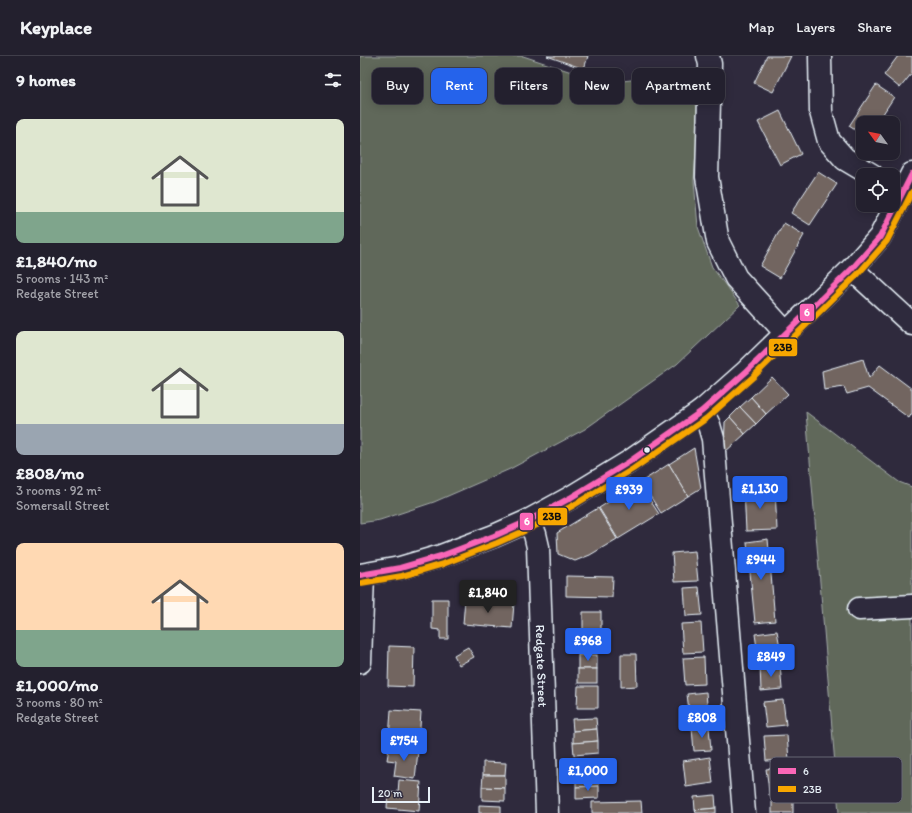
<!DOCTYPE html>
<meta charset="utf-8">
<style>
:root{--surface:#23202e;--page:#2f2d3a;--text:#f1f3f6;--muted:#a3a3aa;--line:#403e4a;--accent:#2563eb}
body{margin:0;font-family:Itim,sans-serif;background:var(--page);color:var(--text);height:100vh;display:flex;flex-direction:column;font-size:15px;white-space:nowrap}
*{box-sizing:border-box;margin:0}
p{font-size:13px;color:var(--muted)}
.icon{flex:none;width:22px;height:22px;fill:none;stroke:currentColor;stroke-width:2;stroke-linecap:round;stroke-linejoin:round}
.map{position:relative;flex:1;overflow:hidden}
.panel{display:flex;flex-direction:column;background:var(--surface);width:360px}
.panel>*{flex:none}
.hud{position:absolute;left:12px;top:12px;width:380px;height:36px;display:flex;gap:8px}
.needle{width:26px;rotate:303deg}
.controls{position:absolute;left:496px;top:60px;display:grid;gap:8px}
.controls a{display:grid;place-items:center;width:44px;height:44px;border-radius:8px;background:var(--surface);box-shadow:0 2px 10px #0003,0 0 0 1px var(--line);font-size:20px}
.scale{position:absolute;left:12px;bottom:10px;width:58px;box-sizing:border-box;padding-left:4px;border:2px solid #e8f1f8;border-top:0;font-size:11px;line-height:14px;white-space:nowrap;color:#e8f1f8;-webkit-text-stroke:3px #2f2a3d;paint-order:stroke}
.price{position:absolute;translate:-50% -34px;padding:0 9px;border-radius:4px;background:var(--accent);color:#fff;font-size:13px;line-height:26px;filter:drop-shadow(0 1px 2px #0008)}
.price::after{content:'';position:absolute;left:50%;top:24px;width:12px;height:9px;margin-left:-6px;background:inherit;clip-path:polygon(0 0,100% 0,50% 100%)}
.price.active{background:#222;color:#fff}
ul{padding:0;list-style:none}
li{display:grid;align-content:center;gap:8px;height:212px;padding:0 16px}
li span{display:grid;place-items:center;height:124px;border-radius:8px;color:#555}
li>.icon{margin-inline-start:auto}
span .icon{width:72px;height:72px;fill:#fffc;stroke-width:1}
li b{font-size:17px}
h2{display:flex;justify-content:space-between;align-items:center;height:48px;padding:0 16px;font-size:17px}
.chip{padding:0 14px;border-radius:8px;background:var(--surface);box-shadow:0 2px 10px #0003,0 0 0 1px var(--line);font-size:14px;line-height:36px}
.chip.active{background:var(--accent);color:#fff}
header{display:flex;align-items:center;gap:24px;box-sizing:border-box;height:56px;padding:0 20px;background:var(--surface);border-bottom:1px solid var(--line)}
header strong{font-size:19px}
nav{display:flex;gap:22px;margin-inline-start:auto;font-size:14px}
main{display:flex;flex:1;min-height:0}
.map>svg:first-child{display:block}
.green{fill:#60675a;stroke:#a4aca9}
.building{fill:#726561;stroke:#e8f1f8}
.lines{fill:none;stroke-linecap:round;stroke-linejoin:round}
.minor-casing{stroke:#e8f1f8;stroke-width:25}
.minor{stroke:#2f2a3d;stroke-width:22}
.bus-1-casing{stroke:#2f2a3d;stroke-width:9}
.bus-2-casing{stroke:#2f2a3d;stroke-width:9}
.bus-1{stroke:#fa66b7;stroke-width:6}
.bus-2{stroke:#f7a600;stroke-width:6}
.bus-dot{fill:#e8f1f8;stroke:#2f2a3d;stroke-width:1.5}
.labels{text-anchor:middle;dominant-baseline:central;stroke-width:3;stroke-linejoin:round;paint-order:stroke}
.street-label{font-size:13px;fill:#e8f1f8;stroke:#2f2a3d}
.key{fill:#2f2a3d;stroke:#666675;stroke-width:1}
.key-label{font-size:11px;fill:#e8f1f8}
.line-badge{stroke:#2f2a3d;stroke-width:1.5}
.badge-label{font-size:11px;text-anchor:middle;font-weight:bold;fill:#fff}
.pale-badge-label{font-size:11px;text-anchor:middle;font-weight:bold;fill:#111}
</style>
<header>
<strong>Keyplace</strong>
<nav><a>Map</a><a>Layers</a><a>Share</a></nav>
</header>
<main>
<section class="panel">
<h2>9 homes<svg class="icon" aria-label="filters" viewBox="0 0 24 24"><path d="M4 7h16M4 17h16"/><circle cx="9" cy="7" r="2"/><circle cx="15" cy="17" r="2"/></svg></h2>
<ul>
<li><span style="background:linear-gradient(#dfe7d0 75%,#7fa58c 0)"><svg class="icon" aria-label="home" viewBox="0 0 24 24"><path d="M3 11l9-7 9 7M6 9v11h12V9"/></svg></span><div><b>£1,840/mo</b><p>5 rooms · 143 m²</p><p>Redgate Street</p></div></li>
<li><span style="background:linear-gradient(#dfe7d0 75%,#9aa5b1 0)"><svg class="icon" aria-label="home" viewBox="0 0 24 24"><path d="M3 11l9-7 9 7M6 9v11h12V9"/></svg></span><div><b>£808/mo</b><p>3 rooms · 92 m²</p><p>Somersall Street</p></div></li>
<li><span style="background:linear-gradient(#ffd9b3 70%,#7fa58c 0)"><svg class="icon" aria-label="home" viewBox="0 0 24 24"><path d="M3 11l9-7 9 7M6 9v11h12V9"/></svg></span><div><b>£1,000/mo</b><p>3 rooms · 80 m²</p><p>Redgate Street</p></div></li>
</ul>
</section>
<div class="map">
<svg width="552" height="757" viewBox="0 0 552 757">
<rect width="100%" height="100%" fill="#2f2a3d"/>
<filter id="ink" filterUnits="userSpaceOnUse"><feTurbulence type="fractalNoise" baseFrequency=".025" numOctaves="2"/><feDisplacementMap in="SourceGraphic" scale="8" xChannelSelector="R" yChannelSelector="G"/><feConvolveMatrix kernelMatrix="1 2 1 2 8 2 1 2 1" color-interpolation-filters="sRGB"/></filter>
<g filter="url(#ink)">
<g class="green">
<polygon points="0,0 163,0 245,27 332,17 338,62 334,125 338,171 352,211 380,249 317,308 225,373 150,413 74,446 20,464 0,467"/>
<polygon points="446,356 539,426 552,431 552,757 479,757"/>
</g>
<g class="building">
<polygon points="187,0 228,0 224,13"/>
<polygon points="407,0 431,0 413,36 394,27"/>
<polygon points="538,0 552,0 552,17 540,32 524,19"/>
<polygon points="516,29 534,41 517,67 503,67 503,79 489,70"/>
<polygon points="420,55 441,98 420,109 398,66"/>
<polygon points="458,116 477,128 450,169 431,157"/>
<polygon points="424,167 444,179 420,222 400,210"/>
<polygon points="503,303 509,322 520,309 552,333 552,357 549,362 508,332 487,338 484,331 464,334 462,315"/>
<polygon points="412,321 428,338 406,358 391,341"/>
<polygon points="391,341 406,358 396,368 380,351"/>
<polygon points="380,351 396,368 385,378 370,361"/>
<polygon points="370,361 385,378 364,397 365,366"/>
<polygon points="334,392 341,432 328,440 309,408"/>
<polygon points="309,408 328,440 301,457 281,426"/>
<polygon points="279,427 299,458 258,483 239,452"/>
<polygon points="415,432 417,474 386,475 384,433"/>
<polygon points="238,452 257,483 230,499 215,505 198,498 197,477"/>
<polygon points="408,483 415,565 395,567 387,486"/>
<polygon points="335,495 338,525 314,526 312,497"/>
<polygon points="206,520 253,521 252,541 206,540"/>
<polygon points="339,531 342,559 326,560 324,532"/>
<polygon points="72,543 88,543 88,583 80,583 80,574 72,573"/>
<polygon points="105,543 154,547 152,572 103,568"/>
<polygon points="223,556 241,556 241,588 223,589"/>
<polygon points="341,567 343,596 323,597 321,568"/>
<polygon points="417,575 422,602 399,606 395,578"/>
<polygon points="29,590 54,591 53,631 28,630"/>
<polygon points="108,591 114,601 99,609 94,599"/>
<polygon points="261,598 276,598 277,630 261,631"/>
<rect x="218" y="599" width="19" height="14"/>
<polygon points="344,601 345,628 325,629 323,602"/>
<polygon points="420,608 422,633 401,635 400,610"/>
<rect x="218" y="613" width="19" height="14"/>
<polygon points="218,630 238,630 238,652 217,652"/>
<polygon points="346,636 348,661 330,663 327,638"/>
<polygon points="423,644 426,669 406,671 403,646"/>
<polygon points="31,654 61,656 59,685 29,683"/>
<polygon points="236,662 237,673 213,675 212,663"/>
<polygon points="349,671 351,694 334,695 332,672"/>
<polygon points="237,673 238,685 213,687 213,675"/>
<polygon points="427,679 429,704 406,705 404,680"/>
<polygon points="238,685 238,697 214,699 213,687"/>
<polygon points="29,692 58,695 55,723 34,720 36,705 27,704"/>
<polygon points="350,701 353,727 326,731 323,705"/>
<polygon points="123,706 146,707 145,719 123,719"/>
<polygon points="238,706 238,718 216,719 215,707"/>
<polygon points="423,711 425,723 408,726 406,713"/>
<polygon points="238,718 239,730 216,731 216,719"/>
<polygon points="123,719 145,719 145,732 122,731"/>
<polygon points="425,723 427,736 409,739 408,726"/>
<polygon points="39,724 61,726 59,755 27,752 28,736 38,737"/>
<polygon points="239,730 239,742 216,743 216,731"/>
<polygon points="122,731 145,732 145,745 122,744"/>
<polygon points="355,739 356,752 335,754 334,741"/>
<polygon points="281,745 282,757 232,757 232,746"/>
<rect x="412" y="745" width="21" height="12"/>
<polygon points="119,749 141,750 141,757 119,757"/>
<polygon points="356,752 356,757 336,757 335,754"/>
</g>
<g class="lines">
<defs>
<g id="minor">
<polyline points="348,0 350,8 347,121 358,186 376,222 426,277"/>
<polyline points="460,0 461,56 469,85 485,103 512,119"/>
<polyline points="492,213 552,268"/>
<polyline points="342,355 349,369 353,383 384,757"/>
<path id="s1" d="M168 465 175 478 178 491 187 757"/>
<polyline points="0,519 40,512 81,500 134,480 168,465 210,442 269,406 342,355 387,315 492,213 520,181 552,118"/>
<polyline points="499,553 552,550"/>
<polyline points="0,606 3,519"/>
</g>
</defs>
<use href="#minor" class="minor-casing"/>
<use href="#minor" class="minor"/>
<defs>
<polyline id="bus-1" points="0,519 40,512 81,500 134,480 168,465 210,442 269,406 342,355 387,315 492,213 520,181 552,118"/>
<polyline id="bus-2" points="1,527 42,520 83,508 137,487 171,472 214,449 273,413 347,362 393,321 498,218 527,185 552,136"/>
</defs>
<use href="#bus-1" class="bus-1-casing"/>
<use href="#bus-2" class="bus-2-casing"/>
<use href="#bus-1" class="bus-1"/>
<use href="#bus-2" class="bus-2"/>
</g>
</g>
<circle class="bus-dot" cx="287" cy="394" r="3.5"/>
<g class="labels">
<g class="street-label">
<text stroke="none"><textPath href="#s1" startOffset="147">Redgate Street</textPath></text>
</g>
</g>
<rect x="410" y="701" width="132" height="46" rx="6" class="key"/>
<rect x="418" y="712" width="18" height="6" fill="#fa66b7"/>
<rect x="418" y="730" width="18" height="6" fill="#f7a600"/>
<g class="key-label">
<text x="443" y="719">6</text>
<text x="443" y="737">23B</text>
</g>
<g class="line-badge">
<rect x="439" y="247" width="16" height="19" rx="4" fill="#fa66b7"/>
<rect x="408" y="282" width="30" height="19" rx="4" fill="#f7a600"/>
<rect x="177" y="451" width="31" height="19" rx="4" fill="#f7a600"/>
<rect x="159" y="456" width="15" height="19" rx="4" fill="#fa66b7"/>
</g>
<g class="badge-label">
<text x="447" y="260">6</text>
<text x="167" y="469">6</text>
</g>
<g class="pale-badge-label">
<text x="423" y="295">23B</text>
<text x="192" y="464">23B</text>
</g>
</svg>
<div class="controls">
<a><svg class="needle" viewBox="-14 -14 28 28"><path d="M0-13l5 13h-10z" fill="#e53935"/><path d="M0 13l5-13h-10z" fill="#a3a3aa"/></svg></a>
<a><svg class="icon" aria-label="locate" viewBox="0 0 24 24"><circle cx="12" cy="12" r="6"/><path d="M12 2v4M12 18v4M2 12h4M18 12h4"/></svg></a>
</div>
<div class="scale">20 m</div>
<b class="price" style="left:400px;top:454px">£1,130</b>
<b class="price" style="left:269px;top:455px">£939</b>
<b class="price" style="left:401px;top:525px">£944</b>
<b class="price active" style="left:128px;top:558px">£1,840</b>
<b class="price" style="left:228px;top:606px">£968</b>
<b class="price" style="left:411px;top:622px">£849</b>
<b class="price" style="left:342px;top:683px">£808</b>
<b class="price" style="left:44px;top:706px">£754</b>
<b class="price" style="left:228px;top:736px">£1,000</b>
<div class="hud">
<a class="chip">Buy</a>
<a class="chip active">Rent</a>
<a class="chip">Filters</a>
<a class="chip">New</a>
<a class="chip">Apartment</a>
</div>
</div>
</main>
